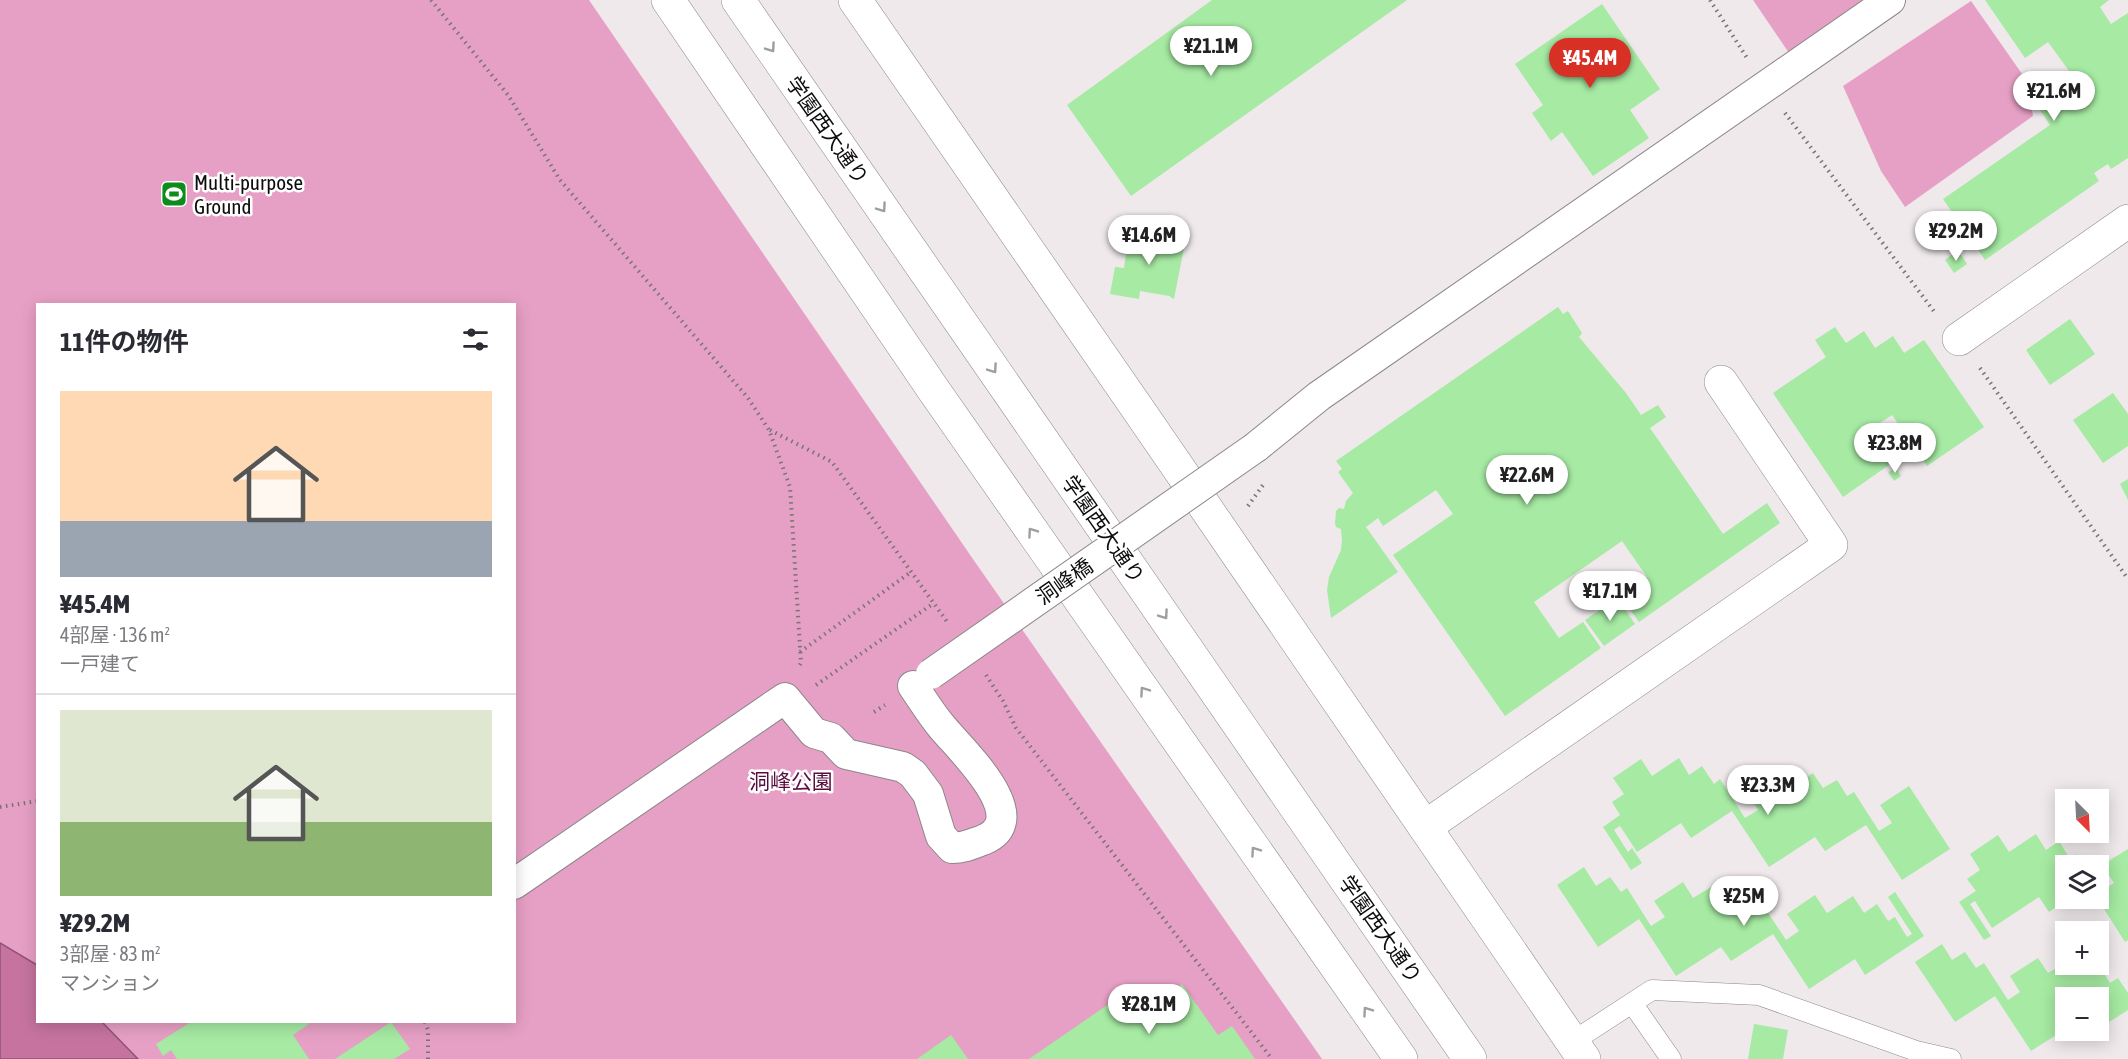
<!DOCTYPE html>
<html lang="ja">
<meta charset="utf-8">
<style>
:root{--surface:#fff;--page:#f7f7f7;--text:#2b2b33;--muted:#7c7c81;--line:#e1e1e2;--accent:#d93025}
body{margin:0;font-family:"Asap Condensed","Noto Sans JP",sans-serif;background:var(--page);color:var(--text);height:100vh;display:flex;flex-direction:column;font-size:22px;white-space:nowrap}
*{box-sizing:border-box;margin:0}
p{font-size:20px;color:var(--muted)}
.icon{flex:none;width:33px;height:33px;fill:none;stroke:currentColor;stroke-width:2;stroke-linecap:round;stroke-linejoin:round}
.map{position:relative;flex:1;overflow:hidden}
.sheet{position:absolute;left:36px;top:303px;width:480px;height:720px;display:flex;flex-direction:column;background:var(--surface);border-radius:0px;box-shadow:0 3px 15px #0003}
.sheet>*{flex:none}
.needle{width:39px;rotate:156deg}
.fabs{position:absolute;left:2055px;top:789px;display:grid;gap:12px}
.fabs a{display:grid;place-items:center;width:54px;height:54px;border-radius:0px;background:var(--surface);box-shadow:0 3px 15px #0003;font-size:30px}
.price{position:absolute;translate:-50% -51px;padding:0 14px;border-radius:21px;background:#fff;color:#222;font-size:20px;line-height:39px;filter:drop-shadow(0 2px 3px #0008)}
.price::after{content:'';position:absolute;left:50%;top:36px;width:18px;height:14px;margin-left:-9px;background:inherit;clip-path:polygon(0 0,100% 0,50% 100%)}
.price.selected{background:var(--accent);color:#fff}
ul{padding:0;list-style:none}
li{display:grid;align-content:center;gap:12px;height:318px;padding:0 24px}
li+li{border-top:2px solid var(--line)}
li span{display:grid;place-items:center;height:186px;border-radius:0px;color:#555}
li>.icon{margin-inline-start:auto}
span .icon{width:108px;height:108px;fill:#fffc;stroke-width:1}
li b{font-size:26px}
h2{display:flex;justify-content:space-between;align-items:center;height:72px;padding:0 24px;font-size:26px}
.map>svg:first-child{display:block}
.green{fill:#e7a0c5;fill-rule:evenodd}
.water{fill:#c673a0;stroke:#8f5474;stroke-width:1.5}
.building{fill:#a6eaa3}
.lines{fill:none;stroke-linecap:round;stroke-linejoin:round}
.service-casing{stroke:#8c8789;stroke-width:21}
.pedestrian-casing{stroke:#8c8789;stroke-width:32}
.minor-casing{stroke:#8c8789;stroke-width:34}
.secondary-casing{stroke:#8c8789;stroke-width:34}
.path{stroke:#787476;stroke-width:4;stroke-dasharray:1.5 4.5;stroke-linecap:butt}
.service{stroke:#fff;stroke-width:20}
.pedestrian{stroke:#fff;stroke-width:30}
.minor{stroke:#fff;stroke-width:33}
.secondary{stroke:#fff;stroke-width:33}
.pedestrian-bridge-casing{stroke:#8c8789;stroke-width:32;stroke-linecap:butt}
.pedestrian-bridge{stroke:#fff;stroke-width:30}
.oneway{stroke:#9f9e9e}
.labels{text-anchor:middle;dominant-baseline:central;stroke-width:5;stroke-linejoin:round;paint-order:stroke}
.street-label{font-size:21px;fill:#0e0c0d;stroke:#fff}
.poi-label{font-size:21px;fill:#0e0c0d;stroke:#fff;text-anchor:start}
.park-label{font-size:21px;fill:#590d3e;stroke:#fff}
</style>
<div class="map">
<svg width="2128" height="1059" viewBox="0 0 2128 1059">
<rect width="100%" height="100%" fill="#efe9ec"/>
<g class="green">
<path d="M0 0H589L975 562 1322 1059H0ZM38 304H514V1022H38Z"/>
<polygon points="1753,0 1872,0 1791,56"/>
<polygon points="1971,1 2027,81 2033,116 1905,207 1881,171 1843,86"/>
</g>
<polygon class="water" points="0,943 37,965 38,1022 102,1022 138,1059 0,1059"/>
<g class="building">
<polygon points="1212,0 1407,0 1131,196 1067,105"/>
<polygon points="1985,0 2109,0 2100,7 2111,24 2128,13 2128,158 2111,169 2108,164 2094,173 2099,181 1985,260 1943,199 2050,125 2034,101 2072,75 2048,42 2025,58"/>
<polygon points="1602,4 1660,89 1630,110 1649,138 1593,176 1562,132 1551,141 1532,113 1543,105 1515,64"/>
<polygon points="1963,230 1972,244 1962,251 1952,237"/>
<polygon points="1130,231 1179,239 1183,243 1184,248 1174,299 1169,296 1140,291 1139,299 1110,294 1115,267 1124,268 1128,239 1126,234"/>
<polygon points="1958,250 1967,264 1954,273 1945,260"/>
<polygon points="1558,307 1563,314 1568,311 1582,333 1579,337 1626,393 1641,415 1658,405 1666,417 1650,428 1723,534 1767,503 1780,523 1639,622 1620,595 1647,577 1622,541 1534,602 1559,638 1583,622 1601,648 1505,716 1393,555 1453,514 1436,490 1383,526 1378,518 1366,527 1398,572 1331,618 1327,590 1329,577 1341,550 1342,540 1341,529 1336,527 1335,523 1336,511 1339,508 1344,509 1346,501 1353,493 1338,472 1342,469 1336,461"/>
<polygon points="2070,319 2095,354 2050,385 2026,350"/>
<polygon points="1835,327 1846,343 1864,331 1875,348 1893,336 1904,353 1924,340 1984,427 1927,466 1892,415 1877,425 1899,458 1843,497 1773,393 1826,357 1815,340"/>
<polygon points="2113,393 2128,414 2128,446 2103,463 2073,420"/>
<polygon points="1896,468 1901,476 1894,481 1888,472"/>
<polygon points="2128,479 2128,500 2120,484"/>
<polygon points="1617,598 1635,624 1604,646 1585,620"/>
<polygon points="1679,758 1689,775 1702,766 1714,784 1720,779 1745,818 1758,810 1747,793 1776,775 1786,791 1813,773 1823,788 1837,780 1847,796 1854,792 1879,831 1892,823 1880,805 1909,786 1950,849 1902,880 1866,825 1825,851 1815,837 1769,867 1732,811 1691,838 1681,823 1637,852 1620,826 1614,830 1628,852 1632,848 1642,863 1631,870 1603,827 1620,815 1612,802 1624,794 1613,778 1641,759 1652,776"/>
<polygon points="2036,834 2046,850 2059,841 2070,859 2077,854 2085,866 2066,866 2066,898 2070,898 2049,912 2039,897 1992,928 1975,901 1970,904 1991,936 1984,940 1959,902 1976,891 1967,879 1980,870 1970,854 1998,835 2009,852"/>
<polygon points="2128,849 2128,940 2125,942 2097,898 2098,898 2098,887 2101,891 2114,883 2102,865"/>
<polygon points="1584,867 1596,886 1610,877 1621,892 1627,888 1651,926 1665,917 1654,901 1683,882 1693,898 1719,882 1731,899 1744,890 1755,907 1761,902 1786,940 1799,931 1787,914 1815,895 1827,913 1853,896 1864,913 1877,904 1888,921 1895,917 1907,937 1912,934 1888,897 1895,892 1924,936 1865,975 1855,959 1809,989 1773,934 1731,961 1721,947 1676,976 1639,919 1598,947 1557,885"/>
<polygon points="1942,944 1952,960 1965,952 1976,968 1984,963 2008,1000 2020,992 2010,976 2038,958 2048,973 2066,962 2066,964 2080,964 2086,974 2099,965 2110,983 2118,978 2128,993 2128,1010 2098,1029 2098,998 2066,998 2066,1029 2031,1051 1995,996 1955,1022 1915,962"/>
<polygon points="1182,984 1218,1035 1232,1026 1255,1059 1029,1059 1116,999 1130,1020"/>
<polygon points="191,1022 307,1022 309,1024 293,1035 309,1059 177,1059 171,1050 163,1056 156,1044"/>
<polygon points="391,1022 410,1049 394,1059 335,1059"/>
<polygon points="1754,1024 1788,1030 1783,1059 1748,1059"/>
<polygon points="951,1035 968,1059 917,1059"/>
</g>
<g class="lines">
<defs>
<g id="service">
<polyline points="1632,1003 1671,1059"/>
<polyline points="1572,1042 1652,990 1759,995 1916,1051 1951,1059"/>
</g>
<g id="pedestrian">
<polyline points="1256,447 1319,396 1890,0"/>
<path d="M514 884 785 698 814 733 831 738 846 754 903 767 913 774 928 794 941 836 952 848C964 848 972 844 983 840 1036 819 960 749 942 727 931 714 922 699 913 686"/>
</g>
<g id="minor">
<polyline points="855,0 1142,415 1584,1059"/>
<polyline points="1959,339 2128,221"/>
<polyline points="1425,827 1831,545 1721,382"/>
</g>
<g id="secondary">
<polyline points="668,0 935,392 1401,1059"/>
<polyline points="738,0 1470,1059"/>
</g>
</defs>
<use href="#service" class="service-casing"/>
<use href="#pedestrian" class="pedestrian-casing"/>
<use href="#minor" class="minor-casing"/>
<use href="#secondary" class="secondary-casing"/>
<g class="path">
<polyline points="431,0 508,95 560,180 748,398 769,430 790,487 801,663 798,668"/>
<polyline points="1710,0 1747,58"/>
<polyline points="1785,113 1936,314"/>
<polyline points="1980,368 2128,579"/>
<polyline points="770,430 832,462 948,623"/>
<polyline points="1248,506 1263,485"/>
<polyline points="800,652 911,572"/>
<polyline points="986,675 1003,701 1016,728 1272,1059"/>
<polyline points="816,685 934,603"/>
<polyline points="874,712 885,705"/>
<polyline points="0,807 38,801"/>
<polyline points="425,1022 428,1030 428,1059"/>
</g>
<use href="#service" class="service"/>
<use href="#pedestrian" class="pedestrian"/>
<use href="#minor" class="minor"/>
<use href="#secondary" class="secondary"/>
<defs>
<polyline id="pedestrian-bridge" points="931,674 1256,447"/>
</defs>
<use href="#pedestrian-bridge" class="pedestrian-bridge-casing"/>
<use href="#pedestrian-bridge" class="pedestrian-bridge"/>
</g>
<defs><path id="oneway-chevron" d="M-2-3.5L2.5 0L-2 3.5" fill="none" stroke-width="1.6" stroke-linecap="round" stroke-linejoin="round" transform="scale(1.5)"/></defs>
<g class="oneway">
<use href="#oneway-chevron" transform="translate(771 48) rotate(55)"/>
<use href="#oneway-chevron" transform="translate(882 208) rotate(55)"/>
<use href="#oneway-chevron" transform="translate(993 369) rotate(55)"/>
<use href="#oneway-chevron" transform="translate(1032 532) rotate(-125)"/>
<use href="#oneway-chevron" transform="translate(1164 615) rotate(55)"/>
<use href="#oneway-chevron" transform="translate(1144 691) rotate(-125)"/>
<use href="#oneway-chevron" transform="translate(1255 851) rotate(-125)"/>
<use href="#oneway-chevron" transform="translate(1367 1011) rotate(-125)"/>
</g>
<defs>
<symbol id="stadium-square" viewBox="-11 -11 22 22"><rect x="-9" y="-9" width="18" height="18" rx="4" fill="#0c8d1a" stroke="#fff"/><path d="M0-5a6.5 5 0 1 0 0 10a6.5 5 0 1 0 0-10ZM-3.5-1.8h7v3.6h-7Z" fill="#fff"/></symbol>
</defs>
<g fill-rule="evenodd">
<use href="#stadium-square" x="159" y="179" width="30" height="30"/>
</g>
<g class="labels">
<g class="street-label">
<text transform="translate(828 130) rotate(55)">学園西大通り</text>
<text transform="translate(1104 529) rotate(55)">学園西大通り</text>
<text transform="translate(1064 581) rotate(-35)">洞峰橋</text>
<text transform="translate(1381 929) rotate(55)">学園西大通り</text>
</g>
<g class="poi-label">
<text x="194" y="182">Multi-purpose<tspan x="194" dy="24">Ground</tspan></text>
</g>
<g class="park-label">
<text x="791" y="781">洞峰公園</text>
</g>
</g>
</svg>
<div class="fabs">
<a><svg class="needle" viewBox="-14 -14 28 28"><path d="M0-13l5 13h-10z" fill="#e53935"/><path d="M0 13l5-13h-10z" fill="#7c7c81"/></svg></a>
<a><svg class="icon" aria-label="layers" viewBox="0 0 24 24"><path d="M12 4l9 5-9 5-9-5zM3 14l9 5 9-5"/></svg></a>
<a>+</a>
<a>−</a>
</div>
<b class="price" style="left:1211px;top:77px">¥21.1M</b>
<b class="price selected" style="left:1590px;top:89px">¥45.4M</b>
<b class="price" style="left:2054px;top:122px">¥21.6M</b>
<b class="price" style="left:1956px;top:262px">¥29.2M</b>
<b class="price" style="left:1149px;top:266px">¥14.6M</b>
<b class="price" style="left:1895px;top:474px">¥23.8M</b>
<b class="price" style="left:1527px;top:506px">¥22.6M</b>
<b class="price" style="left:1610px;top:622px">¥17.1M</b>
<b class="price" style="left:1768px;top:816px">¥23.3M</b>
<b class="price" style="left:1744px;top:927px">¥25M</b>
<b class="price" style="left:1149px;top:1035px">¥28.1M</b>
<section class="sheet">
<h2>11件の物件<svg class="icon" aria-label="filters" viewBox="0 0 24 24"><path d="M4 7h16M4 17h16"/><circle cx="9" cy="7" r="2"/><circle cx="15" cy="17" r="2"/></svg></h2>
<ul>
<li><span style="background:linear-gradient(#ffd9b3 70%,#9aa5b1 0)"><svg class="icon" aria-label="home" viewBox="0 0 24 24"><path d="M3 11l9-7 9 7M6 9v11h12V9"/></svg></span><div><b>¥45.4M</b><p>4部屋 · 136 m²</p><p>一戸建て</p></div></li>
<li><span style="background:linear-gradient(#dfe7d0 60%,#8fb573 0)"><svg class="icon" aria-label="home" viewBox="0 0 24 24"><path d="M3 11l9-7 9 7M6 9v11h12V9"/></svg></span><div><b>¥29.2M</b><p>3部屋 · 83 m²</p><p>マンション</p></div></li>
</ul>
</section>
</div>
